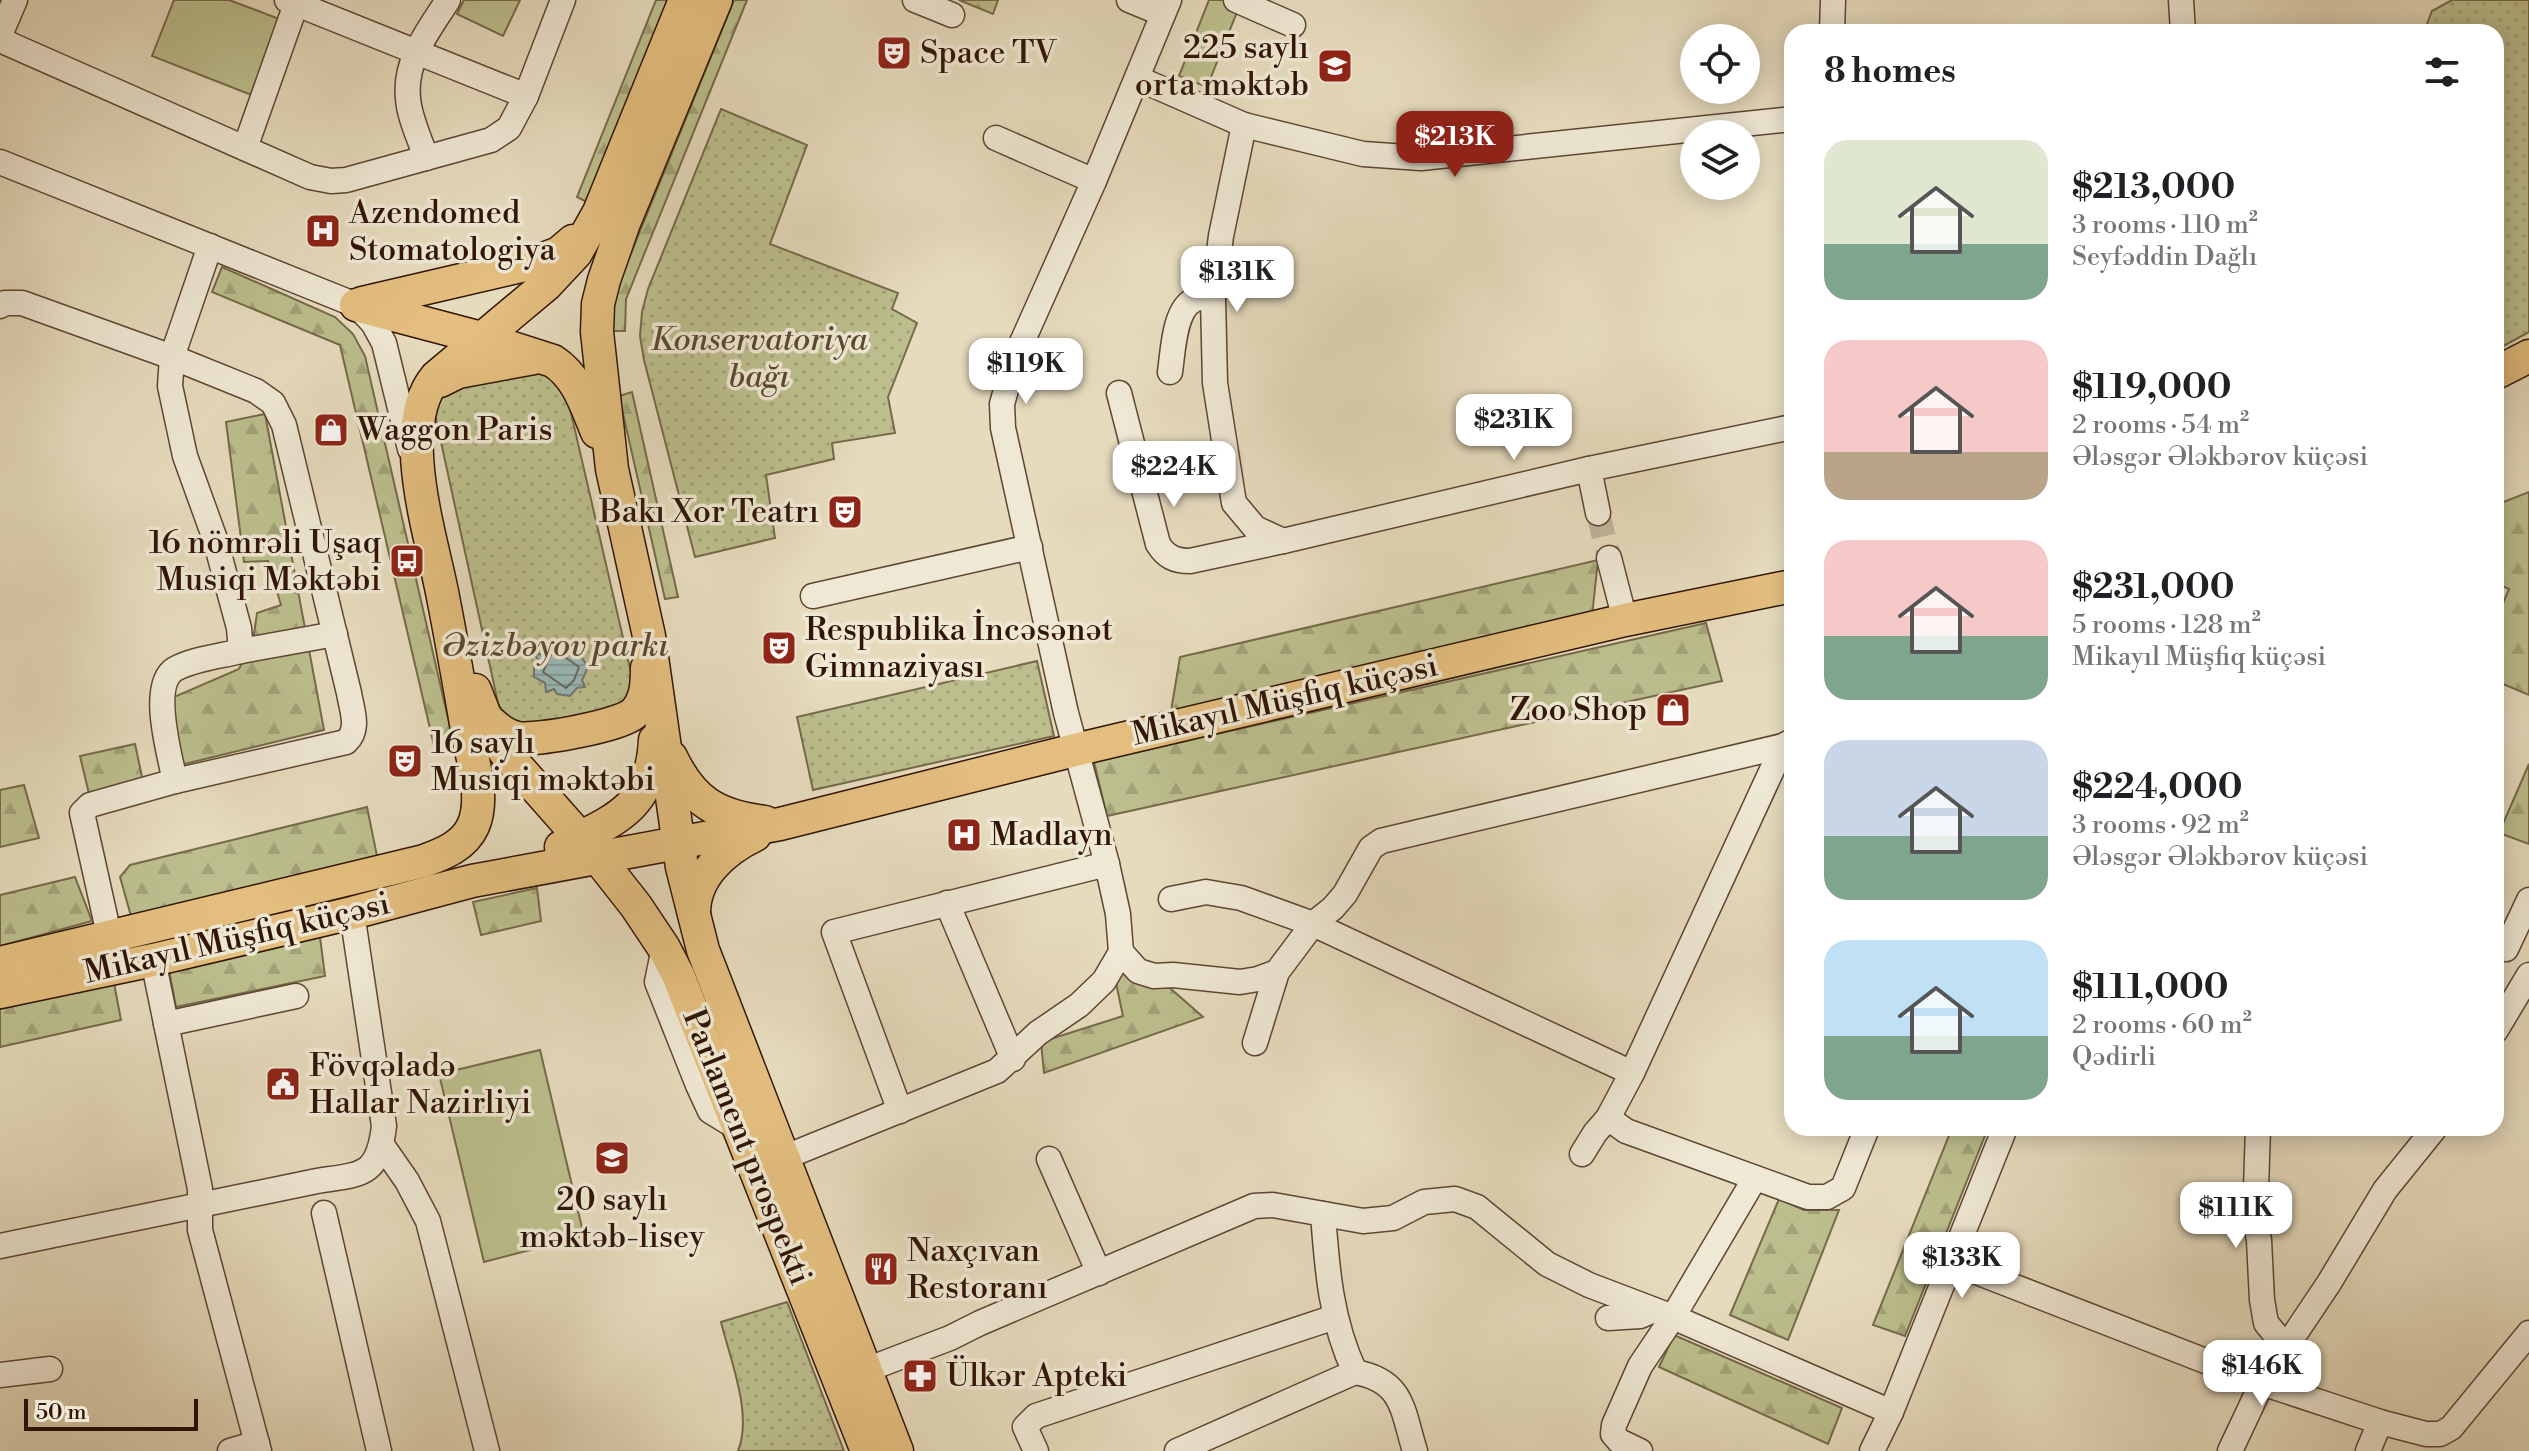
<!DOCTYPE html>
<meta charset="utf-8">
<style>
:root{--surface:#fff;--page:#f2f2f2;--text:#202124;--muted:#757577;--accent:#8f2418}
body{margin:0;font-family:"Libre Bodoni",serif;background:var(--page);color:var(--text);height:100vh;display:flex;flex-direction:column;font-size:30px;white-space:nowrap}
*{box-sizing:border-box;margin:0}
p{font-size:26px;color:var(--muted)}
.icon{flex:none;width:44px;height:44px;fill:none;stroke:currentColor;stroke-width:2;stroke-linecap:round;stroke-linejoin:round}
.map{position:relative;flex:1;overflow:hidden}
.panel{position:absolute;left:1784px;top:24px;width:720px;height:1112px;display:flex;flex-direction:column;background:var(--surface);border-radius:24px;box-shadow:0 4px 20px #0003}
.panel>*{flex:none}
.controls{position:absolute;left:1680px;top:24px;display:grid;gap:16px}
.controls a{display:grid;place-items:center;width:80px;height:80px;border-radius:50%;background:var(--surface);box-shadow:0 4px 20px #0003;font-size:40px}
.scale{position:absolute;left:24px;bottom:20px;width:174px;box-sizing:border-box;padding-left:8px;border:4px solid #311505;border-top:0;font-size:22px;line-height:28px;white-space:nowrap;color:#311505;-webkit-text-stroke:6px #efe8d4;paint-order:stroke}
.price{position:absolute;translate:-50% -68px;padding:0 18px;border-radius:16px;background:#fff;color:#222;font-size:26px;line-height:52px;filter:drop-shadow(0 2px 4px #0008)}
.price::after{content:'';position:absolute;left:50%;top:48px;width:24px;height:18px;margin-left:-12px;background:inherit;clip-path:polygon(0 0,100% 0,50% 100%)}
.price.on{background:var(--accent);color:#fff}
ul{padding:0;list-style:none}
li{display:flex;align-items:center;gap:24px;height:200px;padding:0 40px}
li span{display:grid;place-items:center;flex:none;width:224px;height:160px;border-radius:24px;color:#555}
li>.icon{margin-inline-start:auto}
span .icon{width:96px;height:96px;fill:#fffc;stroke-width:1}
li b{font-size:34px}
h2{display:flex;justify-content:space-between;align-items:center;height:96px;padding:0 40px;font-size:34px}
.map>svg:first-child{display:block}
.green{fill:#bcbe8d;stroke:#766a49;stroke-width:2}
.forest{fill:url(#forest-firs);stroke:#766a49;stroke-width:2}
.park{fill:url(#park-dots);stroke:#766a49;stroke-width:2}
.water{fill:url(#water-rules);stroke:#6f7771;stroke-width:2}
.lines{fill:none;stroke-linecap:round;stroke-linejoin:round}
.shore{stroke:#65675f;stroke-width:2}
.minor-tunnel{stroke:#c2b398;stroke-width:24;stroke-dasharray:24 12;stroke-linecap:butt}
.minor-casing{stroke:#5e4633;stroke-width:27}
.major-casing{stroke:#311505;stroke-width:35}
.minor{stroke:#efe8d4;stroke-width:24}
.major{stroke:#e3be7e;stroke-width:32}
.labels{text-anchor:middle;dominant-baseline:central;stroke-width:7;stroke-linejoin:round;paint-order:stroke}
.poi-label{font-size:32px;fill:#311505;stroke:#efe8d4;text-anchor:start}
.park-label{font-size:32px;font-style:italic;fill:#5b482e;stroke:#efe8d4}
.street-label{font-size:32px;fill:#311505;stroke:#efe8d4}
</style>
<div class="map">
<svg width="2529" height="1451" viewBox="0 0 2529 1451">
<defs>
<pattern id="forest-firs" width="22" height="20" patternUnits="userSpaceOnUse" patternTransform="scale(2)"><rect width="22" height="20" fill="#bcbe8d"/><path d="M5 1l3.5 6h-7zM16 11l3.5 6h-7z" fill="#a2a278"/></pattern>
<pattern id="park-dots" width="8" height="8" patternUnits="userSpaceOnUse" patternTransform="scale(2)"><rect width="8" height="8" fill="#bcbe8d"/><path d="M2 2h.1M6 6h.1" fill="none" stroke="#a2a278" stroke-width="1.8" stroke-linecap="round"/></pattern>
<pattern id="water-rules" width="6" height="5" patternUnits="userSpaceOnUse" patternTransform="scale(2)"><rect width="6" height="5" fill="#99b9b9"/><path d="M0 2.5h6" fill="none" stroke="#849e9e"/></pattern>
</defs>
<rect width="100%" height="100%" fill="#e6dbbd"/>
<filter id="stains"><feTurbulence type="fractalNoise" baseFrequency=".0025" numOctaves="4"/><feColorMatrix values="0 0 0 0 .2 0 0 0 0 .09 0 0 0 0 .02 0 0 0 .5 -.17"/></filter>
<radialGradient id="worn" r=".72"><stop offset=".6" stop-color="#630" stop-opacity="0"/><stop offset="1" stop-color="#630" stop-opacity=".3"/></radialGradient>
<g class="green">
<polygon points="174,0 229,0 282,20 254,96 152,56"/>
<polygon points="464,0 520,0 503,36 457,14"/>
<polygon points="1209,0 1223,0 1239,7 1207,87 1179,76"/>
<polygon points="540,1050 584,1236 484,1262 439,1074"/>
</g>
<g class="forest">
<polygon points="656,0 669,0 587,202 577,197"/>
<polygon points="734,0 747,0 626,299 625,331 611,331 614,295"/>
<polygon points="959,0 998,0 993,14"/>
<polygon points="222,267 335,317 353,334 365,356 455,749 436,754 340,345 212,292"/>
<polygon points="632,392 678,597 665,599 619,396"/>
<polygon points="265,414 324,730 168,768 160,703 239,669 253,641 257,613 281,605 268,561 244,562 226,422"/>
<polygon points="2529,492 2529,695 2496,681 2496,620 2509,589 2496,583 2496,505"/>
<polygon points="1598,560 1592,616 1171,711 1180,657"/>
<polygon points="1706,623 1722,681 1107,816 1094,762"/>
<polygon points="135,744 144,786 90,798 80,756"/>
<polygon points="2529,764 2529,844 2499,833"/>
<polygon points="24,785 39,838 0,847 0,790"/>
<polygon points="367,807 377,856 131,916 120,877 130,865"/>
<polygon points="75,877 92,921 0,946 0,895"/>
<polygon points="537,888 541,921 481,935 473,902"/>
<polygon points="319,929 325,976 176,1007 168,965"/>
<polygon points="1131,954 1203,1017 1044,1073 1041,1042 1123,1016 1116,983"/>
<polygon points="114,983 121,1020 0,1047 0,1009"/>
<polygon points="1952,1128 1988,1128 1905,1336 1873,1325"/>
<polygon points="1779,1199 1804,1210 1839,1210 1788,1340 1730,1315"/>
<polygon points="1674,1335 1842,1408 1828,1444 1659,1367"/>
</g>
<g class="park">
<polygon points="2452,0 2529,0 2529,332 2496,350 2496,32 2424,32 2432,11"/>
<polygon points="721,109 807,145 770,244 898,293 892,309 917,323 888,397 895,433 832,443 834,459 766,475 775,538 695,557 644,360 640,336 642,312 648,289"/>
<polygon points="536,368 565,387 633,681 624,706 523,728 503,714 498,703 434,410 443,391"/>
<polygon points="1037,661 1054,736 813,790 797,717"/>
<path d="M787 1302 844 1451H738C753 1414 730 1359 721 1322Z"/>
</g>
<polygon class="water" points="557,642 567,649 574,645 574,654 580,655 588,667 582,680 585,687 577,688 570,696 557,694 554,689 546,692 545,683 534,677 534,667 539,662 535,654 544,654 546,646"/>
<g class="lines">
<polygon class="shore" points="556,651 579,667 574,680 566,688 543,672 552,652"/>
<polyline class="minor-tunnel" points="1598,513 1609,558"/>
<defs>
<g id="minor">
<polyline points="287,0 526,96"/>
<polyline points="915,0 952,15"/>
<polyline points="1129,0 1163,14"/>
<polyline points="1236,0 1293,25"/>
<polyline points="2181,0 2183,32"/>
<polyline points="1832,32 1833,0"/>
<polyline points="0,35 15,0"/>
<polyline points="0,40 310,177 331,181 346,180 491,140 509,128 526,96 563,0"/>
<polyline points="1137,78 1244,125 1363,154 1421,158 1792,119"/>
<polyline points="1244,125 1221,236 1213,298 1215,383 1234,503 1255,528 1283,541 1589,469 1792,427"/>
<polyline points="996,138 1094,181"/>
<polyline points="245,148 296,4"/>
<path d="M426 158C420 139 409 117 408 98 404 60 429 30 448 0"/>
<polyline points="0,162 356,305 373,323 384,343 410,449"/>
<path d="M0 306 5 303H22L172 357 256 391 273 403 284 425 349 693C352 711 360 729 346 742L175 781 90 805 82 813 110 939"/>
<path d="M1170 372C1173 352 1174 309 1194 300 1199 297 1206 298 1213 298"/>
<path d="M1119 393 1158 544C1166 557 1175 561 1190 561L1283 541"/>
<polyline points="1589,469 1598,513"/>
<polyline points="1609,558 1625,620"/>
<polyline points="813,596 1030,547"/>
<polyline points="241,651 335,634"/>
<path d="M175 781C170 756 149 685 175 669 193 659 221 656 241 651L239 628 215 539 185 456 170 386 172 357 210 246"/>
<polyline points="1171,899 1206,892 1241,898 1313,924 1632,1073"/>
<polyline points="947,903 1013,1059"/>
<polyline points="664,948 657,982 698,1085 710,1111 741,1130"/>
<polyline points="2506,949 2529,900"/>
<polyline points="1121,952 1138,971 1154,976 1173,975 1240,982 1258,979 1277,972"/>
<polyline points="153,960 200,1189 200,1230 259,1451"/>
<polyline points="166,1024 296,996"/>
<polyline points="2496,1030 2529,975"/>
<polyline points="1255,1043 1277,972 1313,924 1333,908 1345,894 1371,848 1381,841 1783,746 1792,741"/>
<polyline points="900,1111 834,932 1107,864"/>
<polyline points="1608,1118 1626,1131 1808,1197 1827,1197 1843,1188 1867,1128"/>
<polyline points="2258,1128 2255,1219 2259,1240 2262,1300 2266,1323 2286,1347"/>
<polyline points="382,1145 407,1181 428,1221 487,1451"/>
<polyline points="1582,1154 1595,1133 1608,1118 1632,1073 1783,746"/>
<polyline points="783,1158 997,1071 1038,1033 1079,1005 1104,981 1121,952 1118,914 1107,864 1066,713 1003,428 1002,404 1015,358 1094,181 1169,0"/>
<polyline points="1049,1159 1099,1273"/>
<polyline points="324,1213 379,1451"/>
<path d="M1323 1214C1327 1269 1331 1322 1355 1372 1404 1381 1402 1410 1415 1451"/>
<path d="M0 1246 317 1181C362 1174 378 1177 384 1126L352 913"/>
<polyline points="1951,1262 2262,1383 2380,1422 2426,1434 2440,1434 2451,1428 2529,1333"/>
<polyline points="1608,1318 1640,1316 1654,1310"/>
<polyline points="866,1370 950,1338 980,1323 1254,1206 1273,1205 1363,1221 1393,1218 1424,1202 1455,1199 1477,1207 1547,1264 1589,1285 1673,1317 1891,1412"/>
<polyline points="0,1375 50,1369"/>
<polyline points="230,1451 257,1443"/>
<polyline points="1036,1451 1025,1427 1036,1416 1335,1317"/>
<polyline points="1177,1451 1355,1372"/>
<polyline points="1640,1451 1619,1441 1613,1434 1614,1425 1640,1366 1673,1317 1755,1178"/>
<polyline points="1872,1451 1891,1412 2005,1128"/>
<polyline points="2230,1451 2262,1383 2329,1283 2385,1190 2435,1128"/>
<polyline points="2368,1451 2380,1422"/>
</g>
<g id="major">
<polyline points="716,0 624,223 604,280 598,304 597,332 612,469 649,636 682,867 703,950 897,1451"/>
<polyline points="362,303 530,264 559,253 573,241"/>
<path d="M356 305 481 338 553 361C578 377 586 406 597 432"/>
<polyline points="2496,373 2529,356"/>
<polyline points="440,381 458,372 534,358"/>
<polyline points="475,690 491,731 507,755 599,859 636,906 664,948 678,975 867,1451"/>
<path d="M487 719C496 727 505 736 518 738 537 741 618 726 633 714 646 702 647 685 647 668"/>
<path d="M671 757C692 801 716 816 765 822"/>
<path d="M561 847C615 820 652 808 655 740"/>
<path d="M694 913C694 876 724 850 755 835"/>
<path d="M0 963 424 861C443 854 464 846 473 826 485 800 473 762 468 735 460 689 452 643 443 597 432 538 394 427 436 377L546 285 576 253 599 212 685 0"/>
<polyline points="0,992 153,960 352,913 472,881 780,824 1075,750 1625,620 1792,586"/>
</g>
</defs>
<use href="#minor" class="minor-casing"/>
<use href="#major" class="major-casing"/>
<use href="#minor" class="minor"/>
<use href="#major" class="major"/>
</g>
<defs>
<symbol id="theatre-square" viewBox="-11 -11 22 22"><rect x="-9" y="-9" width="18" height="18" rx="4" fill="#8f2418" stroke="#efe8d4"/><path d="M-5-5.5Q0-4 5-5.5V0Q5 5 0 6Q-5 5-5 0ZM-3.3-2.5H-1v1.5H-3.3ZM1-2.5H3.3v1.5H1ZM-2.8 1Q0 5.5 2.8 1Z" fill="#fff"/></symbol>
<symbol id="school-square" viewBox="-11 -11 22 22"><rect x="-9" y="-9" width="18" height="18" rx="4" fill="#8f2418" stroke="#efe8d4"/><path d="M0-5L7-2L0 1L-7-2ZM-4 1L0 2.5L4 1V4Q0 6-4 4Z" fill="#fff"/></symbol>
<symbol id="hospital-square" viewBox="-11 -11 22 22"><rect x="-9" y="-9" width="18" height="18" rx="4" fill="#8f2418" stroke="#efe8d4"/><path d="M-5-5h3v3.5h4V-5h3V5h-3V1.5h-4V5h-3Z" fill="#fff"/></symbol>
<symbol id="shop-square" viewBox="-11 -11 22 22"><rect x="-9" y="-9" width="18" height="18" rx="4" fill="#8f2418" stroke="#efe8d4"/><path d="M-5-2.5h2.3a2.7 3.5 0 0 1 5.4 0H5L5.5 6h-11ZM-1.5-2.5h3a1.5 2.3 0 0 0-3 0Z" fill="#fff"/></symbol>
<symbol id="bus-square" viewBox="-11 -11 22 22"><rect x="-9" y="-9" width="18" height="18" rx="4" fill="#8f2418" stroke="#efe8d4"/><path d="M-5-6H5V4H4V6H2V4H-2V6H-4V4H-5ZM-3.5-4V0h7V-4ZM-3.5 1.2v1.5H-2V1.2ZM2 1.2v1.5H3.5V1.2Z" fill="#fff"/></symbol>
<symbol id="civic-square" viewBox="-11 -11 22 22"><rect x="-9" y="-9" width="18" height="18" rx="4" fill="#8f2418" stroke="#efe8d4"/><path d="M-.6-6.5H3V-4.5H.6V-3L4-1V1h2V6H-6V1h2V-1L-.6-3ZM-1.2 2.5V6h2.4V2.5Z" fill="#fff"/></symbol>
<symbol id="restaurant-square" viewBox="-11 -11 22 22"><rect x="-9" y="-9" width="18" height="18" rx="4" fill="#8f2418" stroke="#efe8d4"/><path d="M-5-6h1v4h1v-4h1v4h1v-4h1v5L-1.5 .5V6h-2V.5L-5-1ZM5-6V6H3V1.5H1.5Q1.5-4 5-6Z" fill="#fff"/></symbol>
<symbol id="pharmacy-square" viewBox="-11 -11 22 22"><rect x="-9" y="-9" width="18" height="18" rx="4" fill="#8f2418" stroke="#efe8d4"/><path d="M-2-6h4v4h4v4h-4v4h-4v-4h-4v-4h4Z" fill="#fff"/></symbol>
</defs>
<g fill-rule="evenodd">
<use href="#theatre-square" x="874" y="33" width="40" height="40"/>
<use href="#school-square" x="1315" y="46" width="40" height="40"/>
<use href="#hospital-square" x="303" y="211" width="40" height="40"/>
<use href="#shop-square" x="311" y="410" width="40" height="40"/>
<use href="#theatre-square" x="825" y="492" width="40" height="40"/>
<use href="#bus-square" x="387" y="541" width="40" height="40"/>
<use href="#theatre-square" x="759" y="628" width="40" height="40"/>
<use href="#shop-square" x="1653" y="690" width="40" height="40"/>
<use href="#theatre-square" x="385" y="741" width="40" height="40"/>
<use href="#hospital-square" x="944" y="815" width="40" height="40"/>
<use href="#civic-square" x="263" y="1064" width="40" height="40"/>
<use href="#school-square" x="592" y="1138" width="40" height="40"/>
<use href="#restaurant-square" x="861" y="1249" width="40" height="40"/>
<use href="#pharmacy-square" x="900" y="1356" width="40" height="40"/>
</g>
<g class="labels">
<g class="poi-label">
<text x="1309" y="48" text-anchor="end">225 saylı<tspan x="1309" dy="37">orta məktəb</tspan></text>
<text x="920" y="53">Space TV</text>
<text x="349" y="213">Azendomed<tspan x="349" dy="37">Stomatologiya</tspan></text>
<text x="357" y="430">Waggon Paris</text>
<text x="819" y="512" text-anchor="end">Bakı Xor Teatrı</text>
<text x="381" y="543" text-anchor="end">16 nömrəli Uşaq<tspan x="381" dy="37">Musiqi Məktəbi</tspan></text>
<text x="805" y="630">Respublika İncəsənət<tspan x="805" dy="37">Gimnaziyası</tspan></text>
<text x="1647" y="710" text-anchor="end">Zoo Shop</text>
<text x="431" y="743">16 saylı<tspan x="431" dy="37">Musiqi məktəbi</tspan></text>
<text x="990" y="835">Madlayn</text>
<text x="309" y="1066">Fövqəladə<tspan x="309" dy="37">Hallar Nazirliyi</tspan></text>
<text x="612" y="1200" text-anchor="middle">20 saylı<tspan x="612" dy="37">məktəb-lisey</tspan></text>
<text x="907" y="1251">Naxçıvan<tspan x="907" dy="37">Restoranı</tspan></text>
<text x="946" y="1376">Ülkər Apteki</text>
</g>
<g class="park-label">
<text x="759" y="340">Konservatoriya<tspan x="759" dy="37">bağı</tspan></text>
<text x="555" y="646">Əzizbəyov parkı</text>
</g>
<g class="street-label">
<text transform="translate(1285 700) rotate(-13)">Mikayıl Müşfiq küçəsi</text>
<text transform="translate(237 938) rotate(-13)">Mikayıl Müşfiq küçəsi</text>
<text transform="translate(747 1147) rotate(68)">Parlament prospekti</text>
</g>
</g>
<rect width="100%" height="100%" filter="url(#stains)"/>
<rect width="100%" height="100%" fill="url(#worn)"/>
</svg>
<div class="controls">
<a><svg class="icon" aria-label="locate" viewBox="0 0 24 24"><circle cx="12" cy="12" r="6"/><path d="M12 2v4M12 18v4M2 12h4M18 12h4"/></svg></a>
<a><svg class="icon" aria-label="layers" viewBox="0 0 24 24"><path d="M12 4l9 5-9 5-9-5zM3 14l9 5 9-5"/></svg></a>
</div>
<div class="scale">50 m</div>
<b class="price on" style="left:1455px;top:179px">$213K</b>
<b class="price" style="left:1237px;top:314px">$131K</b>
<b class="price" style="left:1026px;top:406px">$119K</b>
<b class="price" style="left:1514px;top:462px">$231K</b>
<b class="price" style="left:1174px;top:509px">$224K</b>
<b class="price" style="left:2236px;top:1250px">$111K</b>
<b class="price" style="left:1962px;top:1300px">$133K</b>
<b class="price" style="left:2262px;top:1408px">$146K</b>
<section class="panel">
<h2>8 homes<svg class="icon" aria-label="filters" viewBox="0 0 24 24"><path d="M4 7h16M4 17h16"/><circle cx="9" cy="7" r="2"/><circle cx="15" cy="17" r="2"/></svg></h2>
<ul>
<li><span style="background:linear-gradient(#dfe7d0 65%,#7fa58c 0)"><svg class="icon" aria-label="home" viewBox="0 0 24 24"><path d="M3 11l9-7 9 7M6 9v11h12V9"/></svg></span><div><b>$213,000</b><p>3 rooms · 110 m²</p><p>Seyfəddin Dağlı</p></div></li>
<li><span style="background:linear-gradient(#f6c9c9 70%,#b9a48a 0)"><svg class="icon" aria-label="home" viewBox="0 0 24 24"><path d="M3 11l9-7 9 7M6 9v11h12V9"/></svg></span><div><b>$119,000</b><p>2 rooms · 54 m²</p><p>Ələsgər Ələkbərov küçəsi</p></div></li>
<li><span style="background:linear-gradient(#f6c9c9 60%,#7fa58c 0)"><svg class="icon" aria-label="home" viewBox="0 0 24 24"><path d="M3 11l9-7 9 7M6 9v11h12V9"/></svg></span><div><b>$231,000</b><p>5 rooms · 128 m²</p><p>Mikayıl Müşfiq küçəsi</p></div></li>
<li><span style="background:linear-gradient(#c9d6e8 60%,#7fa58c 0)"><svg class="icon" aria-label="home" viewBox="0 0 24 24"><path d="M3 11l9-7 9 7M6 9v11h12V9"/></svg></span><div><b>$224,000</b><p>3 rooms · 92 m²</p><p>Ələsgər Ələkbərov küçəsi</p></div></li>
<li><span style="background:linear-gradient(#bfe0f5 60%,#7fa58c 0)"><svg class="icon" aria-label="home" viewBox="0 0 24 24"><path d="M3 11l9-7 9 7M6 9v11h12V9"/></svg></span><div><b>$111,000</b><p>2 rooms · 60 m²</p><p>Qədirli</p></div></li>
</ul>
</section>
</div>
